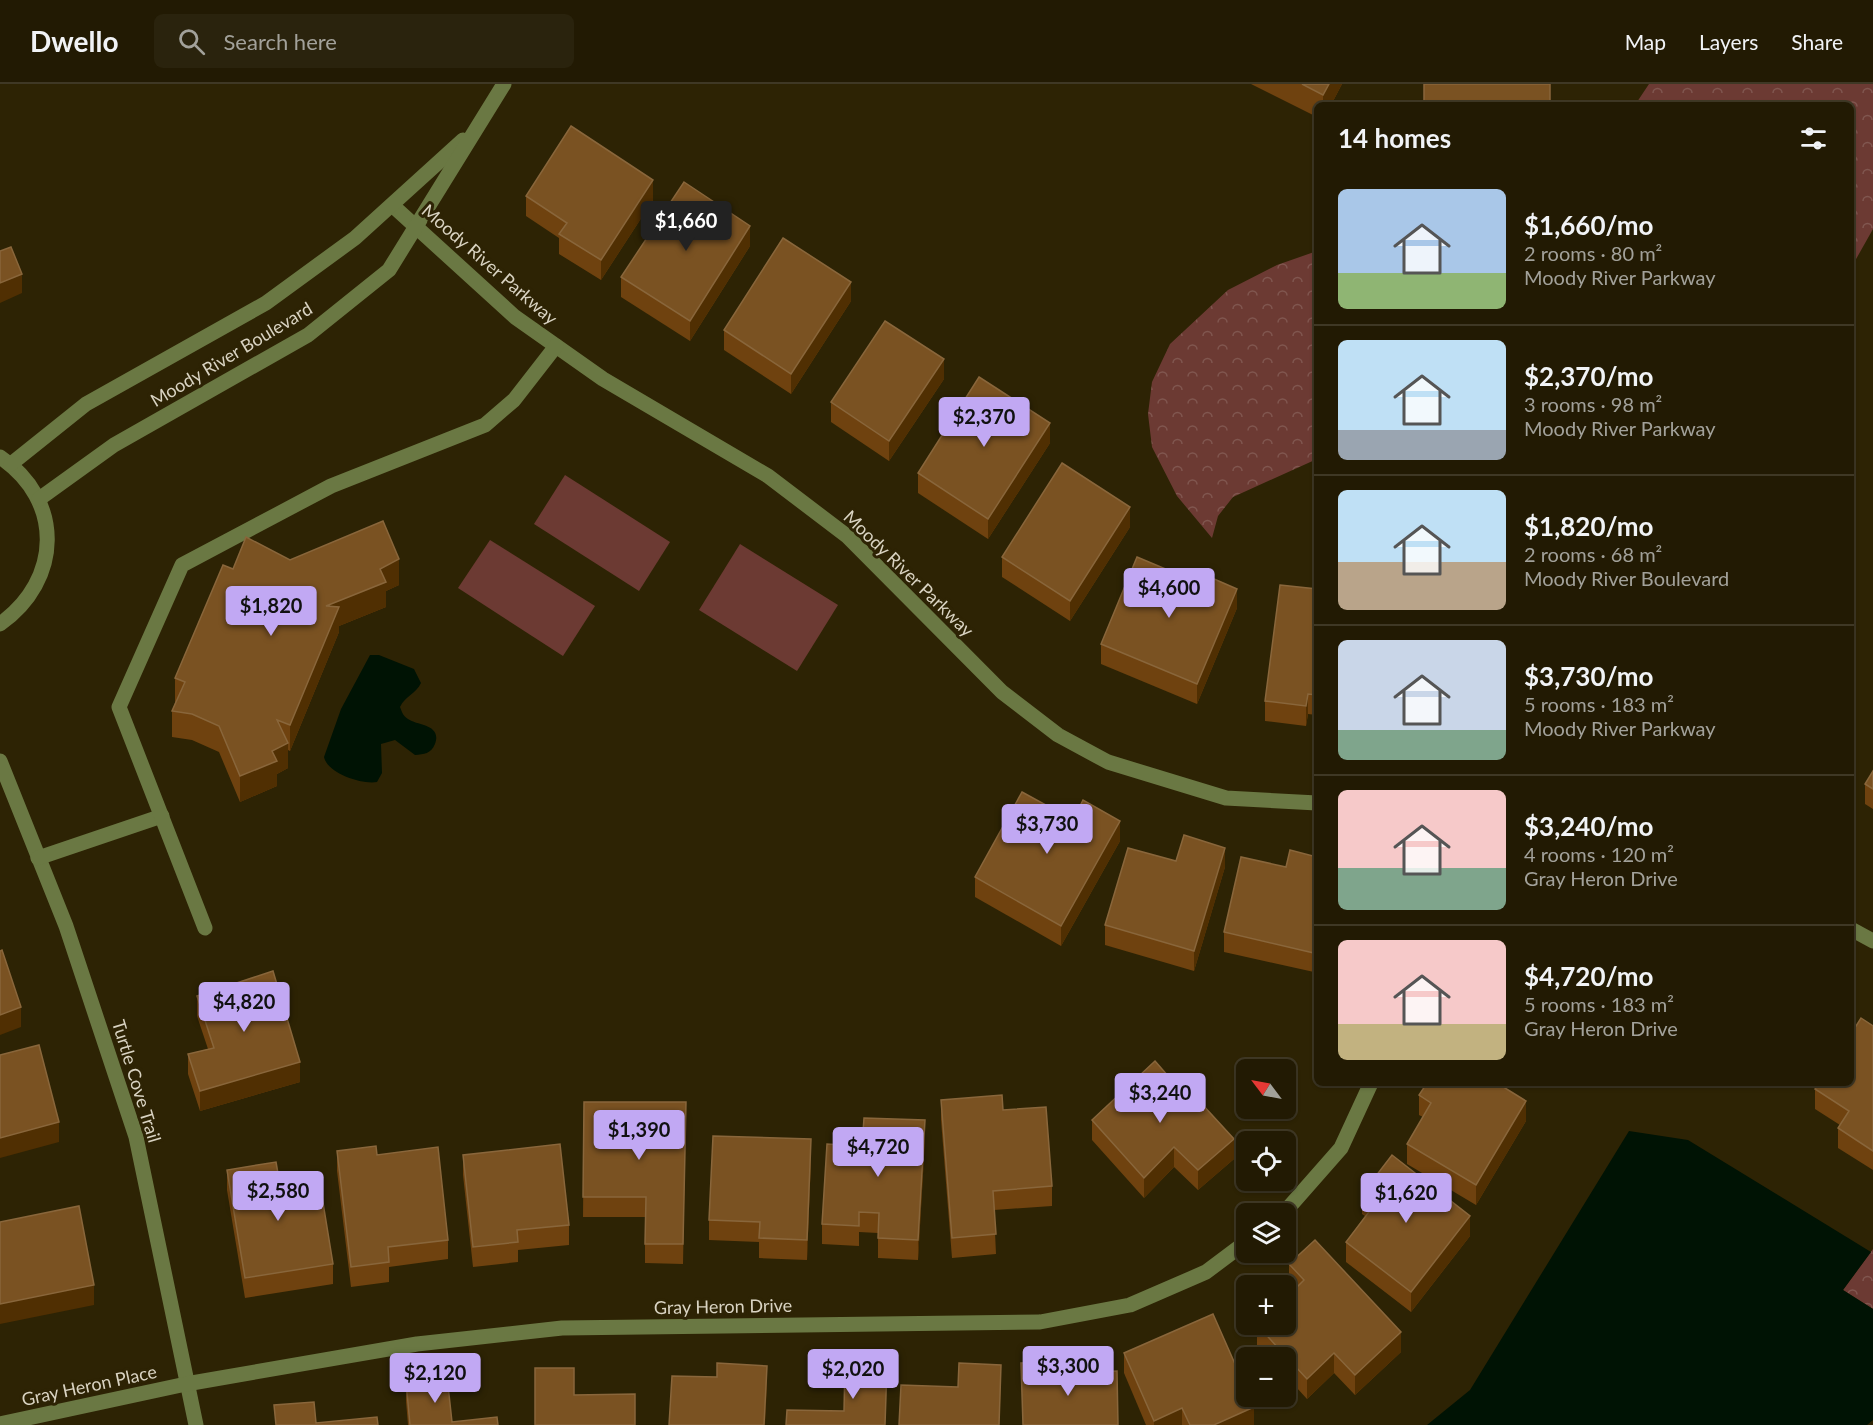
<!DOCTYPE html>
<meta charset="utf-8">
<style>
:root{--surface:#221a03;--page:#2a230d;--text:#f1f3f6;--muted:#a2a19a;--line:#3f3825;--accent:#c1a8f3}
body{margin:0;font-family:Lato,sans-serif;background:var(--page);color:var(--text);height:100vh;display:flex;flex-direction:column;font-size:22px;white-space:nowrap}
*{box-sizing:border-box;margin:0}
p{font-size:20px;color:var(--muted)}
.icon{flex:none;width:33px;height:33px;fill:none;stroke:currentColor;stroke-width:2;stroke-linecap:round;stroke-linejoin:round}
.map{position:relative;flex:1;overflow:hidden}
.panel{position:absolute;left:1314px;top:18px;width:540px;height:984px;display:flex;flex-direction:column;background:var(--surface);border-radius:9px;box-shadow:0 2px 4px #0004,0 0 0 2px var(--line)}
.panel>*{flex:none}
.needle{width:39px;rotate:302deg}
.controls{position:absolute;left:1236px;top:975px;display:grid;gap:12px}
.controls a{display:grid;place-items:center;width:60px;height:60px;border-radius:9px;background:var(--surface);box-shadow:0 2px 4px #0004,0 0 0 2px var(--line);font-size:30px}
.price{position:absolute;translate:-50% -51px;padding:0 14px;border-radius:6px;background:var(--accent);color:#111;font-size:20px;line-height:39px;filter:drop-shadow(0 2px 3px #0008)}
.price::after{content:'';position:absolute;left:50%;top:36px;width:18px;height:14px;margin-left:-9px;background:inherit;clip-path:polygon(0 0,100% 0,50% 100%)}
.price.on{background:#222;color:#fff}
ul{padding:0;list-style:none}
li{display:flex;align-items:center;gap:18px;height:150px;padding:0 24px}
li+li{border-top:2px solid var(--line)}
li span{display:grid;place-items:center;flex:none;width:168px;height:120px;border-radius:9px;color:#555}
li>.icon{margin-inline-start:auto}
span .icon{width:72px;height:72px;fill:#fffc;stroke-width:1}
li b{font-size:26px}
h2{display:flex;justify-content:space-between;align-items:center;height:72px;padding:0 24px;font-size:26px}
header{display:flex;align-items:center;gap:36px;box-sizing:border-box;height:84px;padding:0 30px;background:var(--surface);border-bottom:2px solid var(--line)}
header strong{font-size:28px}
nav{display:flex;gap:33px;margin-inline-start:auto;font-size:21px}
.search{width:420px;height:54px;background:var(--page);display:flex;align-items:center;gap:15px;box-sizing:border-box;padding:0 21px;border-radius:9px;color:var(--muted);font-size:22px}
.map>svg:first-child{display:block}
.green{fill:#6c3a33}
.forest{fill:url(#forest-crowns)}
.water{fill:#001304}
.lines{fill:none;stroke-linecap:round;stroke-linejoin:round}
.minor{stroke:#6a7843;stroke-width:15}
.wall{fill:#6f420f}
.shaded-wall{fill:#502f02}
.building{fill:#7a5222;stroke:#89663b;stroke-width:1.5}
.labels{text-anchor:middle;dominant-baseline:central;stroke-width:6;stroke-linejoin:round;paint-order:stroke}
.street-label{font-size:18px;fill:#d9d3c2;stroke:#2d2304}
</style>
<header>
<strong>Dwello</strong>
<div class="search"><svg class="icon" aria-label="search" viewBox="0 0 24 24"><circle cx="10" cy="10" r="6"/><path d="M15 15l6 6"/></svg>Search here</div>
<nav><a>Map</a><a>Layers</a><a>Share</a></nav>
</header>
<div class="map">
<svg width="1873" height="1341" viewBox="0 0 1873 1341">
<defs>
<pattern id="forest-crowns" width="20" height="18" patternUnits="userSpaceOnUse" patternTransform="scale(1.5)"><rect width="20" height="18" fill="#6c3a33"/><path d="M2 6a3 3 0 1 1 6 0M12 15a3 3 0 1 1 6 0" fill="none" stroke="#80564f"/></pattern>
</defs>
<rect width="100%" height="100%" fill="#2d2304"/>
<g class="green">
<polygon points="565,391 670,458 639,507 534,440"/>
<polygon points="490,456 595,522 563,572 458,504"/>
<polygon points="740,460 838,521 797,587 699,526"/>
</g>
<g class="forest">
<polygon points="1649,0 1873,0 1873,145 1851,184 1851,21 1635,21"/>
<polygon points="1317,167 1317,375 1233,413 1218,432 1212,454 1177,412 1152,363 1148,330 1152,298 1170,260 1228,206 1277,181"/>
<polygon points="1873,1165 1873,1225 1843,1206"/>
</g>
<g class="water">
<path d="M370 571H379L414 585 421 599C416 610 405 612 400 623 402 628 403 632 408 635 418 642 442 640 435 660 431 670 424 670 415 671L395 656 381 660 382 689 377 698C362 701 327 689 324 673L341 625Z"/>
<polygon points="1629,1047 1688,1056 1871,1168 1843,1206 1873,1225 1873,1336 1867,1341 1427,1341 1470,1306"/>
</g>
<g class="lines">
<g class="minor">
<polyline points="392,121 515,233 603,295 768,392 847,452 1002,608 1058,651 1108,678 1226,714 1317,719"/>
<path d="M0 373C64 416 62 496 0 540"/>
<polyline points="11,380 86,320 266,219 355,154 463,56"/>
<polyline points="39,415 114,361 308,251 389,186 504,0"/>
<polyline points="0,677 66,842 136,1053 196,1341"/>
<polyline points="38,774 162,732"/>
<polyline points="205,844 119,623 182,481 331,402 485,341 514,316 556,262"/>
<polyline points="1851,845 1873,857"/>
<polyline points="1283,1130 1341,1064 1371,999"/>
<polyline points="0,1340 186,1300 417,1260 562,1244 1040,1238 1130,1221 1206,1188 1246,1158"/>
</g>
</g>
<g class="wall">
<polygon points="1251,0 1342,0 1331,21 1317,21 1317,33"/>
<polygon points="526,112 653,116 601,196 559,170 559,154 526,132"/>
<polygon points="750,162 690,257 621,213 621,193"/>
<polygon points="851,217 791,310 724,266 724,246"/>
<polygon points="944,295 889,377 831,338 831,318"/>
<polygon points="1050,359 988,455 918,409 918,389"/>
<polygon points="1130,443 1070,537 1002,493 1002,473"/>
<polygon points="290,476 399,501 386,507 386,523 339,542 339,548 290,667 288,666 288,684 277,690 277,702 240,718 219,668 192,656 172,653 172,627 175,619 175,594 233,485"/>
<polygon points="1194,497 1237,524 1197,620 1101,580 1101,560"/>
<polygon points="1317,505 1317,631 1308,630 1306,642 1265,637 1265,617"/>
<polygon points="1873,687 1873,725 1865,720 1865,700"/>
<polygon points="1073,736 1120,757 1061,862 975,813 975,793"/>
<polygon points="1317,773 1317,876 1314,888 1224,868 1224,848 1286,783"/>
<polygon points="1176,777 1225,783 1194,887 1105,861 1105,841"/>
<polygon points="197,912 300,998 200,1027 188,990 188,970 208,965 197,932"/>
<polygon points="1873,942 1873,1086 1838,1064 1838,1044 1840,1041 1815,1025 1815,1005"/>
<polygon points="1781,999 1791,999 1789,1004"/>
<polygon points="1419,1011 1526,1037 1476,1121 1407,1080 1407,1060 1423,1033 1419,1031"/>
<polygon points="941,1016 1003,1026 1052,1102 1052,1122 994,1126 996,1170 952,1174 941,1036"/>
<polygon points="584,1018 686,1018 683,1180 645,1179 645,1133 583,1133"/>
<polygon points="1092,1036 1234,1075 1198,1106 1174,1083 1144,1114 1092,1056"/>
<polygon points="925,1056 918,1176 878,1174 878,1149 859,1148 859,1162 822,1160 822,1140 862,1062"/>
<polygon points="337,1067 448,1156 448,1175 389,1183 389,1198 351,1203 337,1087"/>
<polygon points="463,1071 569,1141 569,1161 518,1166 518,1178 473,1183 463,1091"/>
<polygon points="811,1075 807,1176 759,1174 759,1158 709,1156 709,1136"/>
<polygon points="227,1086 333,1180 333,1200 245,1214 227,1106"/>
<polygon points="1362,1110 1470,1152 1411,1228 1346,1178 1346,1158 1365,1132 1362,1130"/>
<polygon points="1289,1180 1401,1268 1355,1311 1334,1289 1307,1315 1286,1292 1286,1274 1269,1274 1257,1261 1257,1240 1294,1206 1289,1200"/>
<polygon points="1124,1269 1254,1341 1146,1341 1124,1289"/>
<polygon points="406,1297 452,1338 498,1341 408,1341 406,1317"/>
</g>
<g class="shaded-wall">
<polygon points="1329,0 1342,0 1331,21 1323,21 1323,11"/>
<polygon points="653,96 653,116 601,196 601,176"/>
<polygon points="750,142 750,162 690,257 690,237"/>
<polygon points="22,190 22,209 0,219 0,199"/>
<polygon points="851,198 851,217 791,310 791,290"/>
<polygon points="944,275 944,295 889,377 889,357"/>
<polygon points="1050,339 1050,359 988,455 988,435"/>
<polygon points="1130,423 1130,443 1070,537 1070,517"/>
<polygon points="399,475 399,501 386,507 386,523 339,542 339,548 290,667 290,641 326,522 380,485"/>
<polygon points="1237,505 1237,524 1197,620 1197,600"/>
<polygon points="1308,610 1308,630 1306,642 1306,622"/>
<polygon points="1854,639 1854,659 1851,665 1851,645"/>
<polygon points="288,659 288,684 277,690 277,702 240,718 240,692 272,667"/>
<polygon points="1120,737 1120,757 1061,862 1061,842"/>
<polygon points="1225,764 1225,783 1194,887 1194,867"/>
<polygon points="1317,856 1317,876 1314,888 1314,869"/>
<polygon points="21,923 21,943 0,951 0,931"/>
<polygon points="300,978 300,998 200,1027 200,1007"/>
<polygon points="1526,1017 1526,1037 1476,1121 1476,1101"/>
<polygon points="925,1036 925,1056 918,1176 918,1156"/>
<polygon points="59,1038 59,1058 0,1074 0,1054"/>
<polygon points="811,1055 811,1075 807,1176 807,1156"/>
<polygon points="1234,1055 1234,1075 1198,1106 1198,1086"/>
<polygon points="1174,1063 1174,1083 1144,1114 1144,1094"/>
<polygon points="1470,1132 1470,1152 1411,1228 1411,1208"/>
<polygon points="94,1201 94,1221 0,1240 0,1220"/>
<polygon points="1401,1248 1401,1268 1355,1311 1355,1291"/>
<polygon points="1334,1269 1334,1289 1307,1315 1307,1295"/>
<polygon points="1001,1281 1001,1301 999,1341"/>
<polygon points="767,1282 767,1302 765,1341 764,1341"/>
<polygon points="1254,1323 1254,1341 1214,1341"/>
<polygon points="1182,1324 1182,1341 1154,1341 1154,1337"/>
</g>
<g class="building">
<polygon points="1302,0 1329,0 1323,11"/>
<rect x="1424" y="0" width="126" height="21"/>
<polygon points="571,42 653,96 601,176 559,150 567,139 526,112"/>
<polygon points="684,98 750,142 690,237 621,193"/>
<polygon points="783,154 851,198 791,290 724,246"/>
<polygon points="11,163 22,190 0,199 0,167"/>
<polygon points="885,237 944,275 889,357 831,318"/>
<polygon points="979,293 1050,339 988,435 918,389"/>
<polygon points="1062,379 1130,423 1070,517 1002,473"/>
<polygon points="383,437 399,475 380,485 386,498 326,522 339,523 290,641 277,636 288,659 272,667 277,677 240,692 219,642 192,630 172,627 185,598 175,594 223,481 233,485 246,453 290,476"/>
<polygon points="1137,473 1194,497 1198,488 1237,505 1197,600 1101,560"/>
<polygon points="1280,501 1317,505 1317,611 1308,610 1306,622 1265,617"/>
<polygon points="1873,687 1873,705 1865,700"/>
<polygon points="1022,708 1073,736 1083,716 1120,737 1061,842 975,793"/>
<polygon points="1184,751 1225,764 1194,867 1105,841 1128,764 1176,777"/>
<polygon points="1290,766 1317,773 1317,856 1314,869 1224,848 1241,773 1286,783"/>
<polygon points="2,866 21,923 0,931 0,867"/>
<polygon points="273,887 300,978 200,1007 188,970 214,964 197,912"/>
<polygon points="1861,934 1873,942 1873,1067 1838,1044 1849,1027 1815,1005 1819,999 1851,999 1851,950"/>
<polygon points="39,961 59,1038 0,1054 0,971"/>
<polygon points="1155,977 1195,1023 1201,1019 1234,1055 1198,1086 1174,1063 1144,1094 1092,1036"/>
<polygon points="1427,999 1497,999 1526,1017 1476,1101 1407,1060 1431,1019 1419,1011"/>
<polygon points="1002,1011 1003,1026 1046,1023 1052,1102 993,1107 996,1150 952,1154 941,1016"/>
<polygon points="584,1018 686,1018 683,1160 645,1160 646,1113 583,1113"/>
<polygon points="864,1034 925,1036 918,1156 878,1154 879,1129 859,1128 859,1142 822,1140 827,1060 862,1062"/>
<polygon points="713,1052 811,1055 807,1156 759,1154 760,1138 709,1136"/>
<polygon points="560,1060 569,1141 517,1146 518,1158 473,1163 463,1071"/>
<polygon points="376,1062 377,1071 438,1063 448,1156 388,1163 389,1178 351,1183 337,1067"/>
<polygon points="1392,1071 1470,1132 1411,1208 1346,1158 1375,1120 1362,1110"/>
<polygon points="276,1078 280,1101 319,1094 333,1180 245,1194 227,1086"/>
<polygon points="79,1122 94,1201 0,1220 0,1138"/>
<polygon points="1315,1156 1401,1248 1355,1291 1334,1269 1307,1295 1257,1241 1286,1240 1286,1214 1304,1196 1289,1180"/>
<polygon points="1213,1230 1246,1305 1246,1312 1250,1312 1254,1323 1214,1341 1190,1341 1182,1324 1154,1337 1124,1269"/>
<polygon points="1056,1278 1056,1289 1117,1287 1118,1341 1023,1341 1021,1279"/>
<polygon points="717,1279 767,1282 764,1341 669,1341 672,1292 717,1293"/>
<polygon points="959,1279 1001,1281 999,1341 899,1341 901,1301 958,1303"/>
<polygon points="845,1280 887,1281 885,1341 786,1341 787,1326 844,1327"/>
<polygon points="535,1284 574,1284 574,1311 635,1310 635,1341 535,1341"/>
<polygon points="447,1292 452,1338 497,1333 498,1341 410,1341 406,1297"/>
<polygon points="314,1318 316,1339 377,1333 378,1341 276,1341 274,1321"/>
</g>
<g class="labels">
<g class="street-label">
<text transform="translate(490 180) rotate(41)">Moody River Parkway</text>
<text transform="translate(231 270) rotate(-31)">Moody River Boulevard</text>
<text transform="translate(909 489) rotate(44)">Moody River Parkway</text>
<text transform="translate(137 997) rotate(73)">Turtle Cove Trail</text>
<text transform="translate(723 1222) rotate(-1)">Gray Heron Drive</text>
<text transform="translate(89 1301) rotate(-12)">Gray Heron Place</text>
</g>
</g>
</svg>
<div class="controls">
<a><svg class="needle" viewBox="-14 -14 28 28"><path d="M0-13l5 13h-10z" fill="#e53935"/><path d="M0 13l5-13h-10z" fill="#a2a19a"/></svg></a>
<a><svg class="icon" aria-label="locate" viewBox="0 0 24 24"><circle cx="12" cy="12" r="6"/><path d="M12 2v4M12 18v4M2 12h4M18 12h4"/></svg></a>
<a><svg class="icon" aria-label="layers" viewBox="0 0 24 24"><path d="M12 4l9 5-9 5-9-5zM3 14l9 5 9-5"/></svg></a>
<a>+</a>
<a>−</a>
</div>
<b class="price on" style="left:686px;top:168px">$1,660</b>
<b class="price" style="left:984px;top:364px">$2,370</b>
<b class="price" style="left:1169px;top:535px">$4,600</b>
<b class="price" style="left:271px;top:553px">$1,820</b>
<b class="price" style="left:1047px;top:771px">$3,730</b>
<b class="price" style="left:244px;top:949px">$4,820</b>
<b class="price" style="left:1160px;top:1040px">$3,240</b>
<b class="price" style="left:639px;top:1077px">$1,390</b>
<b class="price" style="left:878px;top:1094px">$4,720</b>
<b class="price" style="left:278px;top:1138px">$2,580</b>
<b class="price" style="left:1406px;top:1140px">$1,620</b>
<b class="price" style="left:1068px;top:1313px">$3,300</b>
<b class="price" style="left:853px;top:1316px">$2,020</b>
<b class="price" style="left:435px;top:1320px">$2,120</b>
<section class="panel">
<h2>14 homes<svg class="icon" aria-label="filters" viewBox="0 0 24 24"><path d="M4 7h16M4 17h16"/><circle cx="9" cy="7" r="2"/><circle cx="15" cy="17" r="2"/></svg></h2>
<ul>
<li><span style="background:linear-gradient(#a9c7e8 70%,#8fb573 0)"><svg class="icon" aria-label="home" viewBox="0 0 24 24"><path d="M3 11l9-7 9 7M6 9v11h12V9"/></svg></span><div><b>$1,660/mo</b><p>2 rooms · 80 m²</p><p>Moody River Parkway</p></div></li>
<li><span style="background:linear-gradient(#bfe0f5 75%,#9aa5b1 0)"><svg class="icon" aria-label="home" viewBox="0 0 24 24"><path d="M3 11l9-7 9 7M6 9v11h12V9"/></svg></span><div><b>$2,370/mo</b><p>3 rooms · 98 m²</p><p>Moody River Parkway</p></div></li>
<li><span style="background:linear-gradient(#bfe0f5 60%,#b9a48a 0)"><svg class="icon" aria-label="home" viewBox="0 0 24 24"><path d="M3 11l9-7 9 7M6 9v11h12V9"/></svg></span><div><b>$1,820/mo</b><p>2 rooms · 68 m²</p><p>Moody River Boulevard</p></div></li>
<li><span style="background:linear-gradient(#c9d6e8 75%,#7fa58c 0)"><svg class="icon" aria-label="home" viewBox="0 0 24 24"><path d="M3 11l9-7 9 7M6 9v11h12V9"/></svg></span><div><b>$3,730/mo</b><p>5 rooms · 183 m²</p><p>Moody River Parkway</p></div></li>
<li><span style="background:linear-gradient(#f6c9c9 65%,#7fa58c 0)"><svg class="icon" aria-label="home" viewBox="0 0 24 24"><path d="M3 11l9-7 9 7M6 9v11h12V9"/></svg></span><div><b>$3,240/mo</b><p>4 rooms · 120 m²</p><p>Gray Heron Drive</p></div></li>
<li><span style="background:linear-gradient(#f6c9c9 70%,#c2b280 0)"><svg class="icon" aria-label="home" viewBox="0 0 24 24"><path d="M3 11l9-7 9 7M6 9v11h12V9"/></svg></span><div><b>$4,720/mo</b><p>5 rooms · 183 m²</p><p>Gray Heron Drive</p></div></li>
</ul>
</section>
</div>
